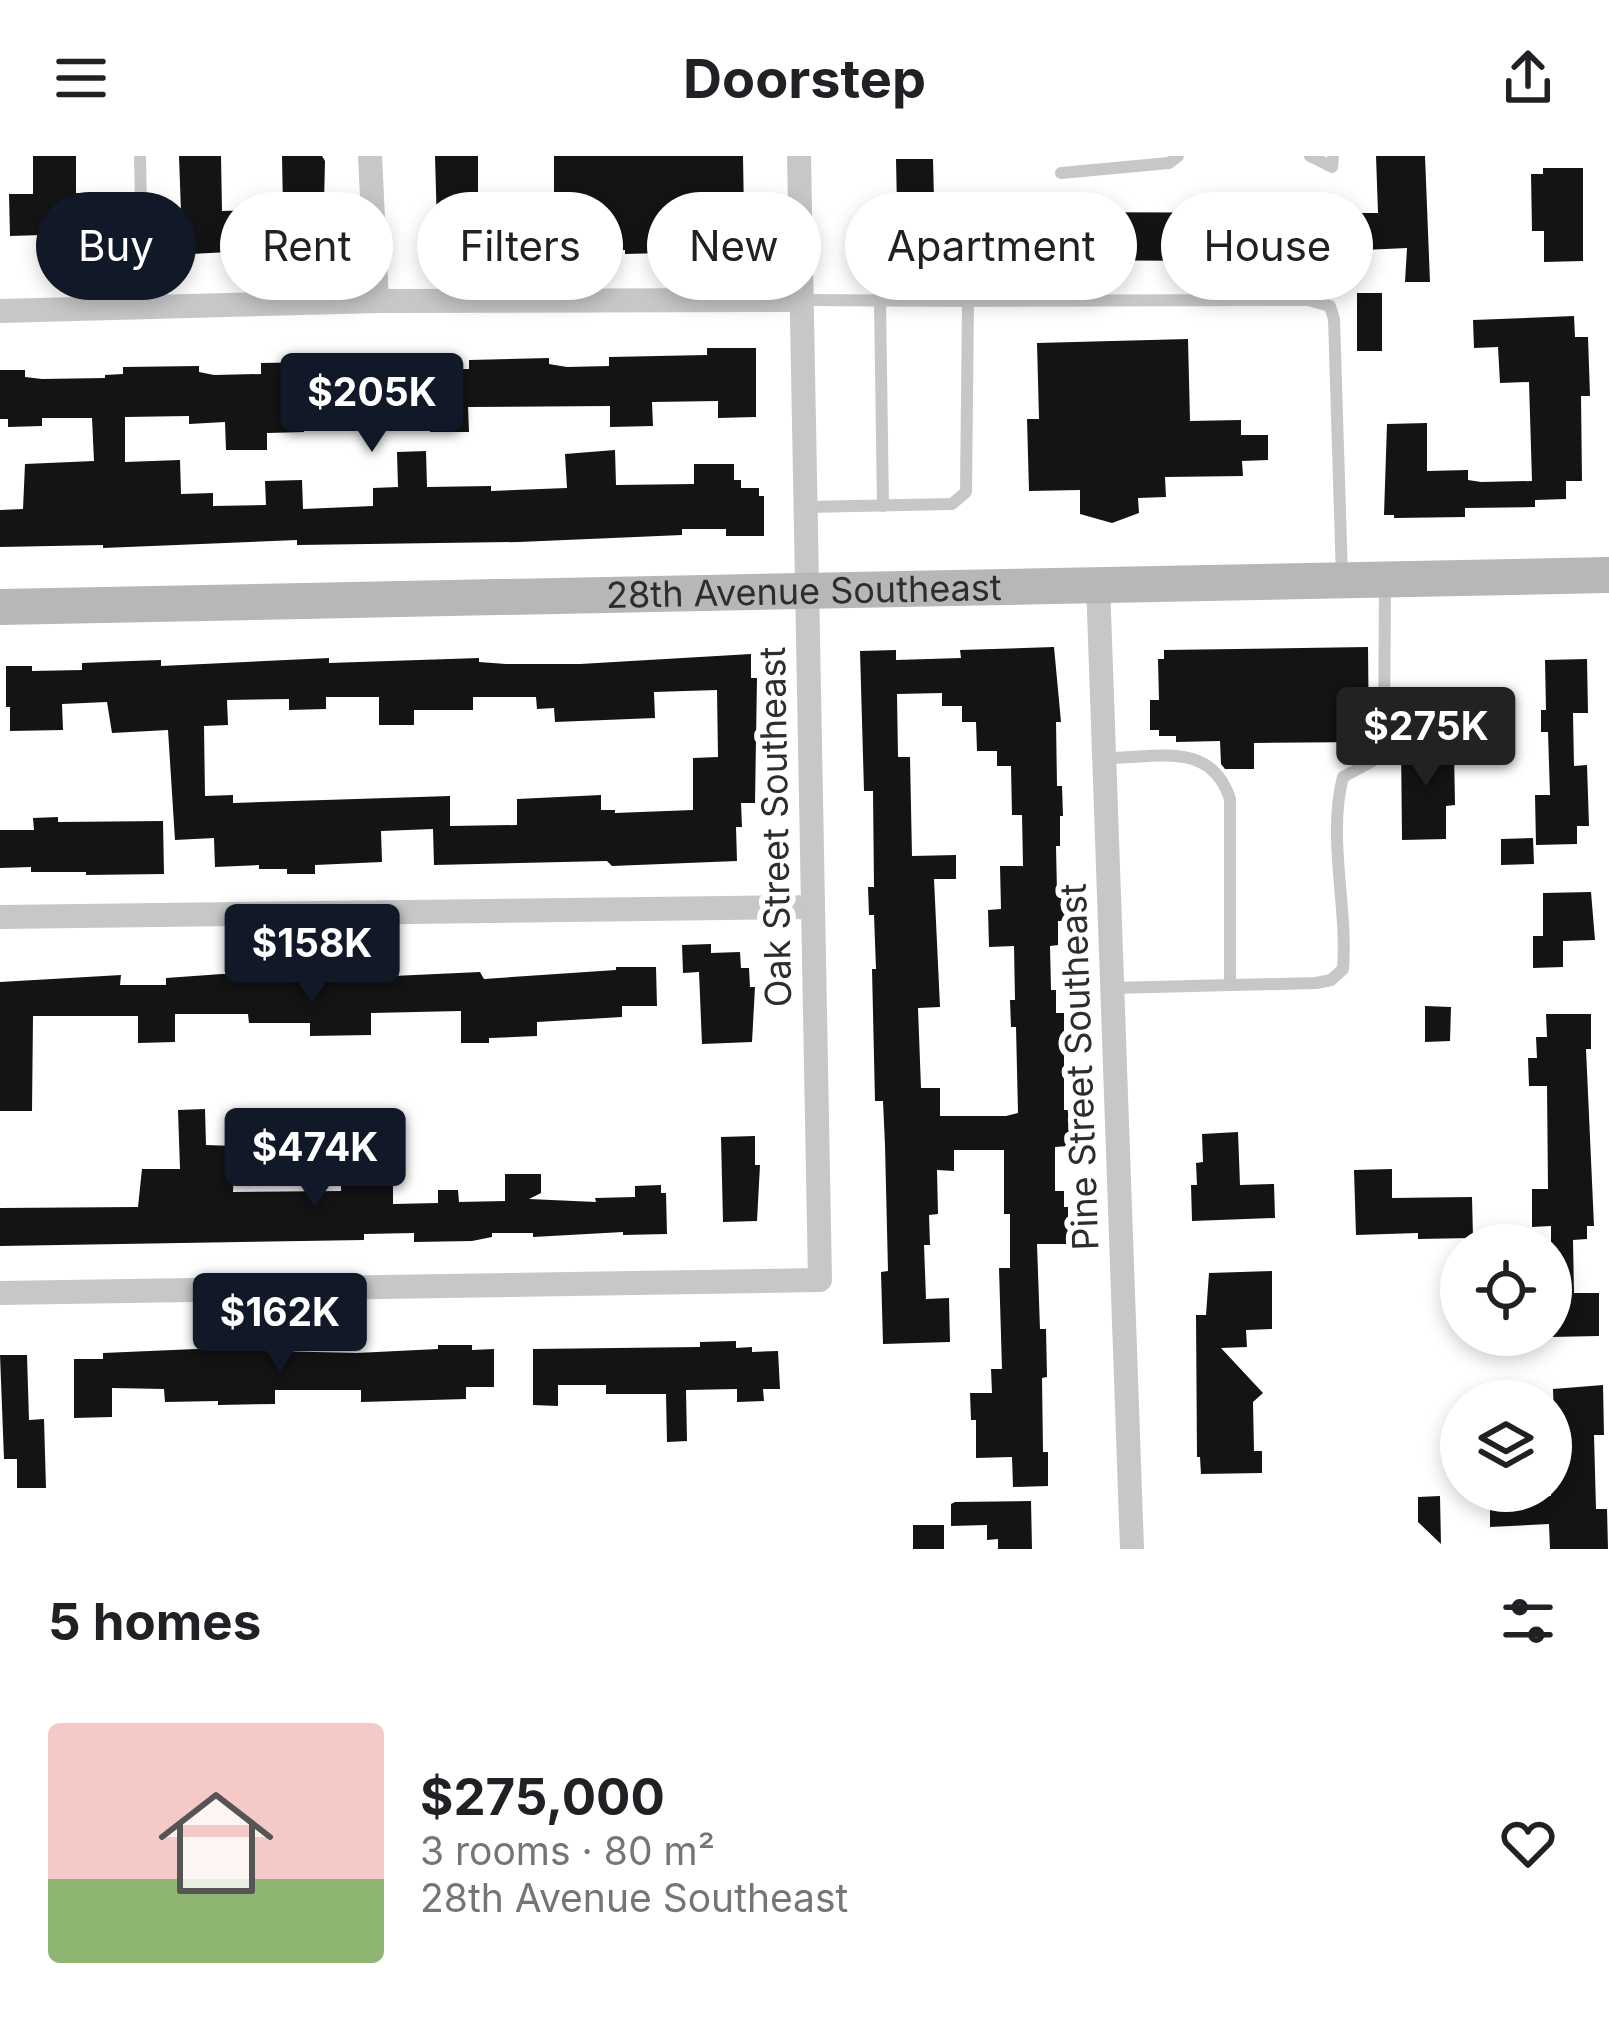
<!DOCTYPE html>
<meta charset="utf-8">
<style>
:root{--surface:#fff;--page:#f2f2f2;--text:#202124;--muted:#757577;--line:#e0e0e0;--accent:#111827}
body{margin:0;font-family:Inter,sans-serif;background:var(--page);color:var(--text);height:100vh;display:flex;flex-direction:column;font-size:45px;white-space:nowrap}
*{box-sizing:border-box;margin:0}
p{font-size:39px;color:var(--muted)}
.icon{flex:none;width:66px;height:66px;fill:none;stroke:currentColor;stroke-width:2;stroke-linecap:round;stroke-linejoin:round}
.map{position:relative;height:1393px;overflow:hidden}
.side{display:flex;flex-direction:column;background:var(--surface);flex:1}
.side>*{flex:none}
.banner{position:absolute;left:36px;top:36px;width:1539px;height:108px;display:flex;gap:24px}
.controls{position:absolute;left:1440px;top:1068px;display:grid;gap:24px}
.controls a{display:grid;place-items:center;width:132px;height:132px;border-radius:50%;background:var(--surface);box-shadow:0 6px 18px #0003;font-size:60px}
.price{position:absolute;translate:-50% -102px;padding:0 27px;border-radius:12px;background:var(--accent);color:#fff;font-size:39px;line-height:78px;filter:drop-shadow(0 3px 6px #0008)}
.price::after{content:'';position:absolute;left:50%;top:72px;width:36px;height:27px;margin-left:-18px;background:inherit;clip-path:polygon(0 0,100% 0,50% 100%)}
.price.current{background:#222;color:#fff}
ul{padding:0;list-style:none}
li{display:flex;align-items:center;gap:36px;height:300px;padding:0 48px}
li+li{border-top:3px solid var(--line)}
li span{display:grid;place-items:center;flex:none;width:336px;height:240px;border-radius:12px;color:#555}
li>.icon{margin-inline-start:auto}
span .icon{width:144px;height:144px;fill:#fffc;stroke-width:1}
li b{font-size:51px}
h2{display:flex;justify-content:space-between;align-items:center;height:144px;padding:0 48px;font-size:51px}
.tag{padding:0 42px;border-radius:54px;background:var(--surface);box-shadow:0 6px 18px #0003;font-size:42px;line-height:108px}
.tag.current{background:var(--accent);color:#fff}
header{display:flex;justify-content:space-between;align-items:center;height:156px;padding:0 48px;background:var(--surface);font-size:54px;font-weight:700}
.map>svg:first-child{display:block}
.building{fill:#141414;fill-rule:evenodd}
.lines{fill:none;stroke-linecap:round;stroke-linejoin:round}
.lane{stroke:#c7c7c7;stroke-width:12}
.street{stroke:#c7c7c7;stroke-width:24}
.secondary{stroke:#b7b7b7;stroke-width:36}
.labels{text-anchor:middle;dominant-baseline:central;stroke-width:12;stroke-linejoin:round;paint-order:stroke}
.street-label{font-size:36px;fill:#2d2d2d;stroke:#fff}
</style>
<header><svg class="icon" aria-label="menu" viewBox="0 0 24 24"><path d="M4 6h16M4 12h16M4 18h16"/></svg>Doorstep<svg class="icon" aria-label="share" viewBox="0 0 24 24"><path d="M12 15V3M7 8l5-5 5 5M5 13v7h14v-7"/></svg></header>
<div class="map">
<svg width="1609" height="1393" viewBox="0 0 1609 1393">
<rect width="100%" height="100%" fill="#fff"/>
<g class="building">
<polygon points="33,0 76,0 76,37 103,37 103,79 84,79 84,101 43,102 42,79 10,80 9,38 33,38"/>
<polygon points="179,0 221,0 222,55 283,53 282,0 322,0 325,5 323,91 173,99 173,94 152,94 152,57 181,56"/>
<polygon points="435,0 478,0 478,48 554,48 554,0 743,0 744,59 752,59 753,95 663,100 663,97 625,98 625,94 553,95 553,88 536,86 488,87 488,96 480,96 480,109 429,111 428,72 437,71"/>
<polygon points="1376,0 1425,0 1430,126 1405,126 1407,92 1234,100 1234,105 1015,104 1015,56 1378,57"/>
<polygon points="896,3 933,3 935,84 873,85 872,51 897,51"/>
<polygon points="1543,12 1583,12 1583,105 1544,106 1544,75 1532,75 1531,18 1543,18"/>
<rect x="1357" y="137" width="25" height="58"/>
<polygon points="1574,160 1575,181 1588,181 1590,240 1581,240 1582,325 1566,325 1566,343 1535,344 1535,351 1465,352 1465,361 1394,362 1394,359 1384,359 1387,268 1427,267 1427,315 1468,314 1468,324 1481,326 1532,325 1529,226 1500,227 1498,191 1474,192 1473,164"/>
<polygon points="1188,183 1190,265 1241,264 1241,279 1268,279 1268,304 1242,305 1243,320 1165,321 1166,341 1138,342 1139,357 1112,367 1080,358 1080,334 1029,335 1027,263 1039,263 1037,187"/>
<polygon points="707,192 756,192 756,261 718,262 718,245 652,246 653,270 610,271 610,250 468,251 469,276 430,276 430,252 386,253 386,266 360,267 359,253 304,255 304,276 267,277 267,294 226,294 225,266 189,268 189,260 125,261 125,306 180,304 181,338 213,337 213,350 266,349 265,325 302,324 303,353 373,350 373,332 398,331 397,296 426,295 427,331 491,330 491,335 567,332 565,298 615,294 616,329 694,328 694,308 734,308 734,324 741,324 741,332 759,332 759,340 764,340 764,380 726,380 726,373 682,373 682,379 519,386 297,389 297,384 103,392 103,389 0,391 0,354 23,353 25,308 94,305 92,262 42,262 42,270 8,271 8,263 0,263 0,214 25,214 25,221 42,223 105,222 105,219 123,218 123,211 199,210 199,216 214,219 261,218 261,207 375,205 375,212 392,214 469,213 469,204 549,202 549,208 567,211 609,210 609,201 707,199"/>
<path d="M1054 491 1061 566H1056L1057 630H1062L1063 660H1060V690H1056L1057 737H1065V765H1058V789L1050 790 1051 834H1056V857H1064V954H1068L1069 990 1055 991V1035H1064V1051H1068V1088H1037L1040 1173H1046L1047 1221 1042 1222 1043 1296H1048V1330L1013 1331 1012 1301 976 1302V1264H971L970 1237H992L991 1213H1002L999 1112H1010V1058H1004V994H954V1015L937 1014 938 1058 929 1059 930 1089H924L926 1143 949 1142 950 1186 883 1188 881 1116 888 1115 885 989 883 945H875L872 813H876L874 759H869L868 731H874L873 635H864L860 495 896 494V504L961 502 960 494ZM942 537V550H962V566H976L977 595H997V610H1011L1012 659H1022L1023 710H1000L1001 753 988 754 989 791 1014 790 1015 844H1010L1011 871H1016L1018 957 1006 960H940V932H921L918 852 940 851 934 723H956V699L912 700 910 601H898L897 538Z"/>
<polygon points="1368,491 1369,586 1254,587 1254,613 1225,613 1221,608 1220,585 1176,586 1176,580 1159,580 1159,574 1150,574 1150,544 1159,544 1158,503 1164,503 1164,494"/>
<path d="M751 498V522H757L755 647H741L742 671H736L737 705 612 710 607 705 434 709 433 673 381 675 382 706 315 709V718H287V713H259V709L215 711 214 682 175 684 168 574 112 577 107 546 62 548 63 574 10 575V551H6V510H32V515L82 514V507L131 505 161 504V510L329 502V507L479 502V506L506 508H580ZM717 534 718 601 693 602V654L615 657V654H601V639L517 643V669L450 670V640L233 647V639L205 640 204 570 228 569 227 544 289 543V554L326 553V541H379V569H414V554H473V541H536L537 553 554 552 555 566 655 562 654 536Z"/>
<polygon points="1587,503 1588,557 1573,557 1574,610 1587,609 1589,670 1577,670 1577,688 1536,689 1535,639 1550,639 1548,576 1541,576 1541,554 1546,554 1545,504"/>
<polygon points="1449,585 1449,595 1454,595 1455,649 1446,650 1446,683 1402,684 1401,586"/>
<polygon points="58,661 58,666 163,665 164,718 86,719 86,716 31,716 31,711 0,712 0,674 34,674 33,662"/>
<polygon points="1533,682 1534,708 1501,709 1501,683"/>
<polygon points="1591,736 1595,784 1563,785 1563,811 1533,812 1533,780 1543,780 1543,737"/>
<polygon points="711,788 711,797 740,796 741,812 749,812 750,831 755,831 752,886 702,888 699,816 683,817 682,789"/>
<polygon points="616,811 656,811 657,850 622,850 622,861 537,866 537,880 489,882 489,887 461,887 461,855 371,857 371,879 310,880 310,867 249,867 248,858 175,858 175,886 138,887 138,860 33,860 32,955 0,955 0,826 121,819 120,829 166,829 166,822 222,818 371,821 480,816 484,823 616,814"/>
<polygon points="1425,850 1451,851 1450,885 1425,886"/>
<polygon points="1546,858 1591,858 1591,893 1586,893 1594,1070 1587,1070 1587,1083 1573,1084 1574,1137 1599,1137 1599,1180 1551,1181 1551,1070 1532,1071 1532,1033 1548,1033 1547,930 1529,930 1528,902 1537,902 1536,881 1547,881"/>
<polygon points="205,953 206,989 235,990 233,1036 341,1035 341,1026 357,1026 357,1021 393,1021 393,1048 438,1047 438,1034 458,1034 459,1046 505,1045 505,1018 541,1018 541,1037 529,1043 596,1046 595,1042 635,1041 635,1030 661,1029 661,1037 666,1037 667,1078 623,1079 623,1076 533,1081 533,1077 492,1077 492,1081 472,1085 414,1086 414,1077 364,1078 364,1084 0,1090 0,1052 138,1051 142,1013 180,1013 178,954"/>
<polygon points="1238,976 1240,1029 1274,1028 1275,1062 1192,1065 1191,1029 1197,1029 1196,1007 1203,1006 1202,978"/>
<polygon points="755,980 755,1009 760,1009 757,1065 723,1066 721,981"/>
<polygon points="1392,1013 1392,1042 1472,1041 1473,1082 1418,1083 1418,1077 1356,1079 1354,1014"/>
<polygon points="1272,1115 1272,1173 1246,1174 1247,1191 1221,1192 1263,1237 1253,1246 1254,1295 1262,1295 1262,1317 1201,1318 1200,1301 1197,1301 1196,1159 1206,1159 1209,1117"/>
<polygon points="736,1185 736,1192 752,1191 752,1196 778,1195 780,1233 763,1233 764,1245 737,1246 737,1233 686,1234 687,1285 667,1286 666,1238 606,1238 606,1229 558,1229 558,1250 533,1249 533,1193 700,1191 700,1186"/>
<polygon points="438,1189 472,1189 472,1194 494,1193 494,1231 466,1231 466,1243 361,1246 361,1234 275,1234 275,1248 218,1249 218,1245 165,1246 164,1233 112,1232 112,1261 74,1262 74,1203 103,1203 103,1197 196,1193 356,1197 438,1193"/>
<polygon points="0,1199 27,1199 29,1264 44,1263 46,1332 17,1332 17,1303 4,1303"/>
<polygon points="1603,1229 1604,1279 1594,1279 1596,1353 1607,1353 1608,1393 1550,1393 1549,1368 1490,1371 1490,1344 1551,1340 1551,1300 1555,1300 1553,1233"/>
<polygon points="1440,1340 1441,1388 1418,1366 1418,1341"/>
<polygon points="1031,1345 1032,1393 998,1393 998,1383 987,1384 987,1369 951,1370 951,1348 955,1346"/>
<rect x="913" y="1369" width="31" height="24"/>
</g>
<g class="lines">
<g class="lane">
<polyline points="140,0 143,150"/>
<polyline points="1310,0 1332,11 1333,0"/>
<polyline points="1061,17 1169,7 1178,0"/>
<polyline points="802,144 968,145 966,336 952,348 806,351"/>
<polyline points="880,145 883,350"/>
<polyline points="968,145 1308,144 1330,150 1334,163 1342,421"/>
<path d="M1105 602C1157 602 1211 584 1230 643V829"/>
<path d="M1112 832 1316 827 1331 824 1343 813C1348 750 1327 682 1343 621L1380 601 1384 582 1385 430"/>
</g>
<g class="street">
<polyline points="370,0 377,145"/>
<polyline points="0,155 377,145 802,144"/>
<polyline points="1098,427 1132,1393"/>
<polyline points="0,761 813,751"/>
<polyline points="0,1137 820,1124 799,0"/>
</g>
<path class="secondary" id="s1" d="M0 451 1609 419"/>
</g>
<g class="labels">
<g class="street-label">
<text stroke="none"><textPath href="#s1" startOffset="804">28th Avenue Southeast</textPath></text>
<text transform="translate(775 671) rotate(-91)">Oak Street Southeast</text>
<text transform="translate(1079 911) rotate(-92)">Pine Street Southeast</text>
</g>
</g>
</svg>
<div class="controls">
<a><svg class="icon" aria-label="locate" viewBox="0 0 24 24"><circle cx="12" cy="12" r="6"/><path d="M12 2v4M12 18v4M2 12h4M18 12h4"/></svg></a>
<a><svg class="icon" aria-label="layers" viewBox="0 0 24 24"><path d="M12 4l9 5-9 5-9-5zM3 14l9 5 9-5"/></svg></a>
</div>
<b class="price" style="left:372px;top:299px">$205K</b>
<b class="price current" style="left:1426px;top:633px">$275K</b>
<b class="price" style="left:312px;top:850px">$158K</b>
<b class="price" style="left:315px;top:1054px">$474K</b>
<b class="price" style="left:280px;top:1219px">$162K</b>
<div class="banner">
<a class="tag current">Buy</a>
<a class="tag">Rent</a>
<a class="tag">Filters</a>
<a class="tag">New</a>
<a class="tag">Apartment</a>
<a class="tag">House</a>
</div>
</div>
<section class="side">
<h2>5 homes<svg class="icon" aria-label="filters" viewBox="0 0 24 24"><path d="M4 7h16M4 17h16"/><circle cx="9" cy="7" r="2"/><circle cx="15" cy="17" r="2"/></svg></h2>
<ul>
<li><span style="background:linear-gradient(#f6c9c9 65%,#8fb573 0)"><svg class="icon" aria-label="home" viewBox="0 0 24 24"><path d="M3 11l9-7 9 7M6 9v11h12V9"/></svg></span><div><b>$275,000</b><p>3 rooms · 80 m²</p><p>28th Avenue Southeast</p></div><svg class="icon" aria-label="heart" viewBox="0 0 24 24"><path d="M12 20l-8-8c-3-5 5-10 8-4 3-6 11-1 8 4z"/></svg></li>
</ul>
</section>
